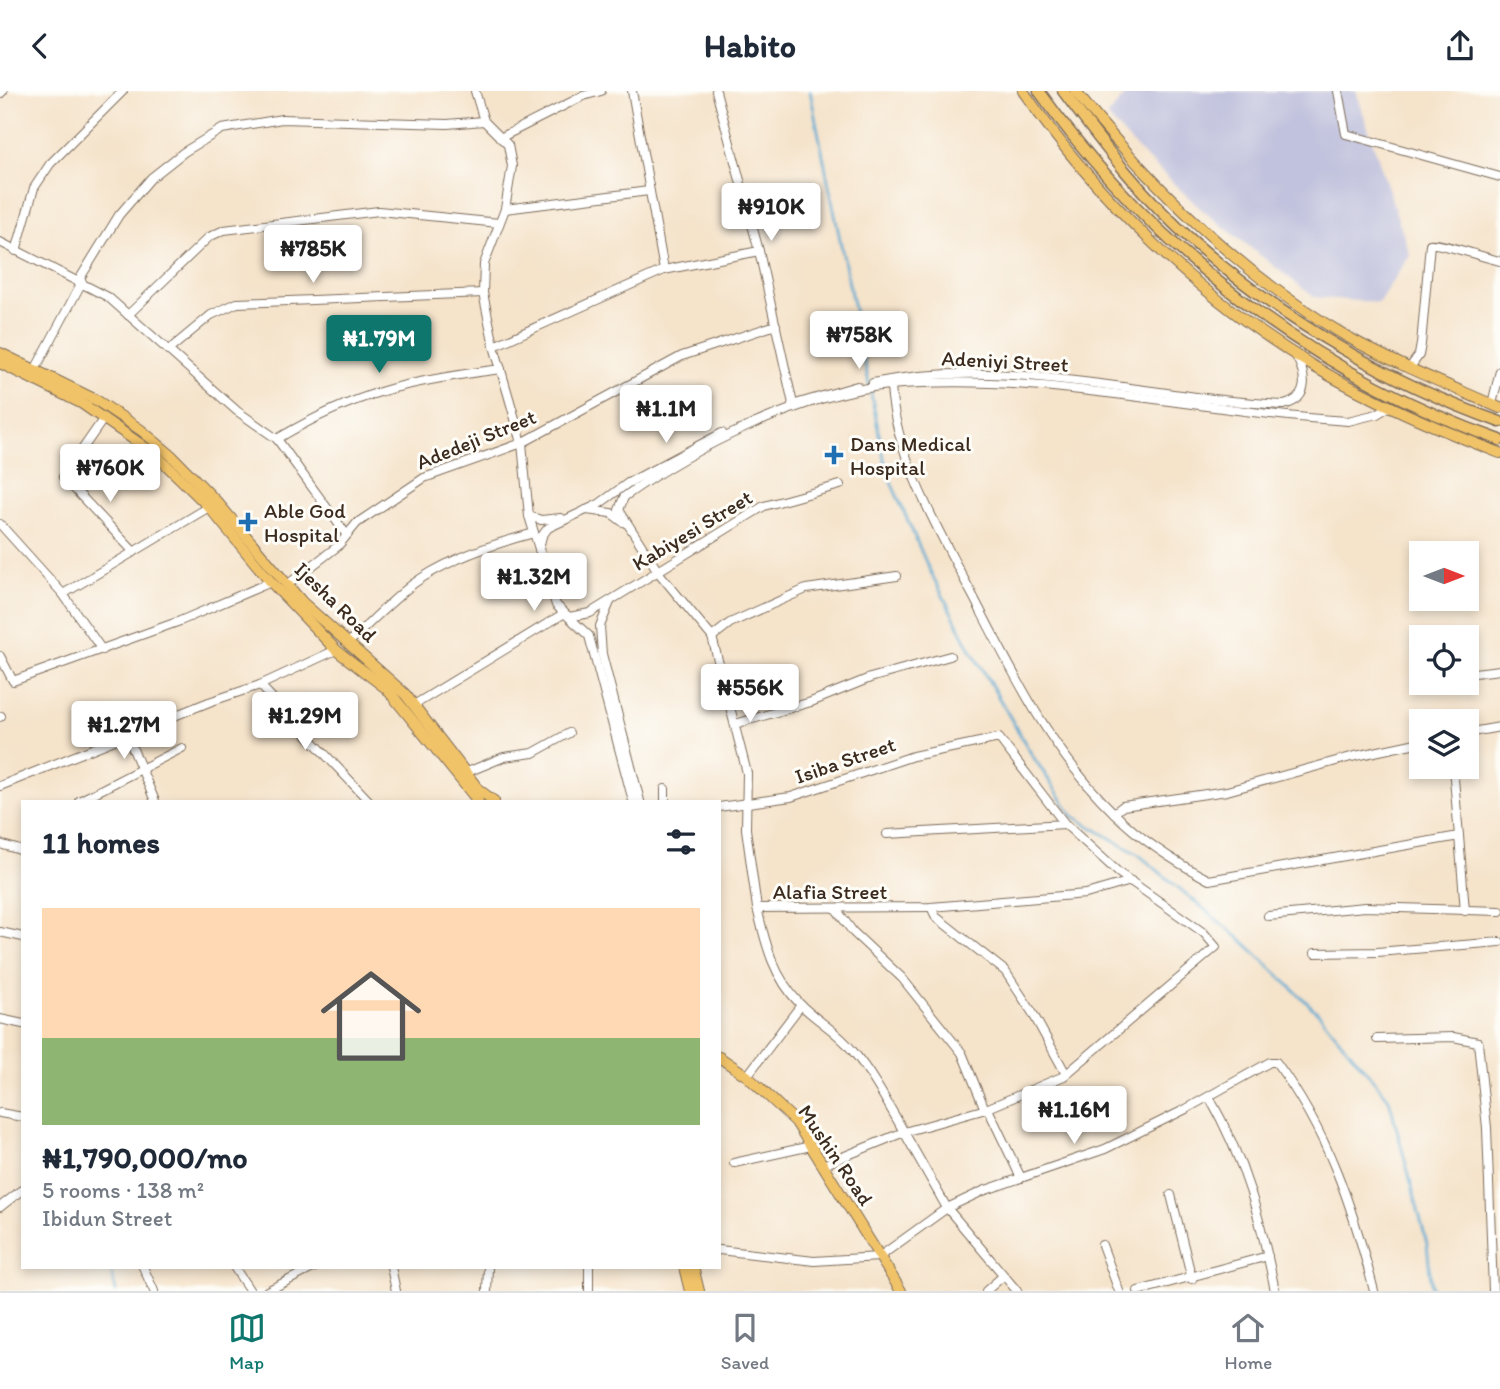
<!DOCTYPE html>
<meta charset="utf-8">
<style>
:root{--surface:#fff;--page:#f6f6f7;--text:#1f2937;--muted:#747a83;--line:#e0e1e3;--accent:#0f766e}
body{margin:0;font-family:Itim,sans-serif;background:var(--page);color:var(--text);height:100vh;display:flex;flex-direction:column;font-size:26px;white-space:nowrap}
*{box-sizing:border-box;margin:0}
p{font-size:23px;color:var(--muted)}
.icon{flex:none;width:38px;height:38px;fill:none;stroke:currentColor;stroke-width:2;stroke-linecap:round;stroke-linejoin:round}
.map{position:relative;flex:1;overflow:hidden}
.drawer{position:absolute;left:21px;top:709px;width:700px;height:469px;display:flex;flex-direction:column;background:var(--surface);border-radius:0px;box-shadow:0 4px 10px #0003}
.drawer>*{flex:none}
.needle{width:46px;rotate:90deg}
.fabs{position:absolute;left:1409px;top:450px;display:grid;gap:14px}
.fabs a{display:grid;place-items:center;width:70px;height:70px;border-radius:0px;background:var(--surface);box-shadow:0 4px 10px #0003;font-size:35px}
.price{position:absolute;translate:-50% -60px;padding:0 16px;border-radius:7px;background:#fff;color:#222;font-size:23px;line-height:46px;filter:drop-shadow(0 2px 4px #0008)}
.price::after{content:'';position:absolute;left:50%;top:42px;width:21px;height:16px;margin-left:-10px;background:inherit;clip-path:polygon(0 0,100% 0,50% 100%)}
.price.current{background:var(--accent);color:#fff}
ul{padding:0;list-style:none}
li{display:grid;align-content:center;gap:14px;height:371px;padding:0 21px}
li+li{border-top:2px solid var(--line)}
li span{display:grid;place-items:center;height:217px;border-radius:0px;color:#555}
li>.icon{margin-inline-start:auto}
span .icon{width:126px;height:126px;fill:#fffc;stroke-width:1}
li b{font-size:30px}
h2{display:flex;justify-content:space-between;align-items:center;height:84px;padding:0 21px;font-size:30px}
header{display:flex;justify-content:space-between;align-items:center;height:91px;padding:0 21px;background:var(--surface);font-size:32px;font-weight:800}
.tabs{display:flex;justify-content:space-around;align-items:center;height:98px;border-top:2px solid var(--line);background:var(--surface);font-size:19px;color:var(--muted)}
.tabs a{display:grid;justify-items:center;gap:4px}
.tabs .current{color:var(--accent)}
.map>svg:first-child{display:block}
.industrial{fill:#c1c2dd}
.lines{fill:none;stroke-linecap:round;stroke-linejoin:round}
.stream{stroke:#57a7d1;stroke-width:2.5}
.minor-casing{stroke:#7c6b5a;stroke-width:10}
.major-casing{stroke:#7c6b5a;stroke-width:12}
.highway-casing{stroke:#7c6b5a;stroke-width:13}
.minor{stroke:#fff;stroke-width:8}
.major{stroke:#f1c369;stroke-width:10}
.highway{stroke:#f1c369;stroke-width:10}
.poi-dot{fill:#1f6fb2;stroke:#fdfcf7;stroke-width:2.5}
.labels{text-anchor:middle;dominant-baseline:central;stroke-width:6;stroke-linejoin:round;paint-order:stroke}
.street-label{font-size:21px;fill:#3b2a1e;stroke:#fdfcf7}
.poi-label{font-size:21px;fill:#3b2a1e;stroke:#fdfcf7;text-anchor:start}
</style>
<header><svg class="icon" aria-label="back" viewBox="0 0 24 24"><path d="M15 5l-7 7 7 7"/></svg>Habito<svg class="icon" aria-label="share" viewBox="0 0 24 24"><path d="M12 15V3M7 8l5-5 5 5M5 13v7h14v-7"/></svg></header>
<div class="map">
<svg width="1500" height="1200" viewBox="0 0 1500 1200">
<rect width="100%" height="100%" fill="#fdfcf7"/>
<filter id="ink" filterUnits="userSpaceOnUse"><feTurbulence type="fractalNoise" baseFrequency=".0143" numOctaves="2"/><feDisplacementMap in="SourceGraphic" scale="14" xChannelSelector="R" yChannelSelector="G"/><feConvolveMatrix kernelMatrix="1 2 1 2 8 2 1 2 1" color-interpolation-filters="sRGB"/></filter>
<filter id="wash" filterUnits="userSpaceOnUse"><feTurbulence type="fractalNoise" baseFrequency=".00686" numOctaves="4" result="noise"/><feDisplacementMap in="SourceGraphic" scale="28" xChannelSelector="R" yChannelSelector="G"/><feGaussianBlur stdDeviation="1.57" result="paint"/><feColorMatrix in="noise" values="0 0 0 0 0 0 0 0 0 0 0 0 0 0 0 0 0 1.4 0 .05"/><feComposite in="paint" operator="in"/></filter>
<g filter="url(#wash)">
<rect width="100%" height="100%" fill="#f5e3ca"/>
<polygon class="industrial" points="1129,0 1356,0 1410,164 1378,212 1314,206 1202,119 1139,60 1107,25"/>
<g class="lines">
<g class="stream">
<polyline points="810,0 887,382 928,476 971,559 1032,664 1073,725 1139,764 1245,852 1319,923 1389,1008 1427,1153 1432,1200"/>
<polyline points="110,1176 116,1200"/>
</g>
</g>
</g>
<g filter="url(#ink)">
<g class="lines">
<defs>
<g id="minor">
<polyline points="475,0 484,30 508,54 512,75 505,118 484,173 483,202 494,255 522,352 529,425 556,514 589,545 633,710"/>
<polyline points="632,0 664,179"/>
<polyline points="716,0 759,160 793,313"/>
<polyline points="1338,0 1346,43 1500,86"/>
<polyline points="0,3 3,0"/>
<polyline points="500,47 583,5 601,0"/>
<polyline points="505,118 649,100"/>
<polyline points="0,151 108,206 237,320 277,348 346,443"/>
<polyline points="16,160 34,97 50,73 123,0"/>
<polyline points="79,189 119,124 151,87 184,61 222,38 282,28 447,33 484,30"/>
<polyline points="128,224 209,146 224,139 379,120 499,132"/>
<polyline points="494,255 664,179 759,160"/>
<polyline points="170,258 211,224 237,212 483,202"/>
<polyline points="36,277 82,191"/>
<path d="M1409 278 1419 264 1421 253 1430 153C1439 151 1486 167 1500 170"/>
<path d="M873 292C1009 264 1148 308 1284 314 1311 307 1306 283 1295 263"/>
<path d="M891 294C894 364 941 444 973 505 1013 582 1051 661 1114 722 1141 749 1175 771 1209 789L1459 745 1465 820"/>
<polyline points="1492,313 1500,280"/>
<polyline points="792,314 857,295"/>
<polyline points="104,327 63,386 134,461"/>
<path d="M277 348C358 300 409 290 501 278"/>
<polyline points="586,419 611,422 623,431"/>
<polyline points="529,425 541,429 561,427"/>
<polyline points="0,433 63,503 102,559"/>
<polyline points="539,458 542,445 548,437 599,413 628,392 722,342"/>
<polyline points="287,494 338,455 357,432 424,387 522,352 682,265 776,234"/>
<polyline points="63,503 209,416"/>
<polyline points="610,511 600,535 602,563 640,710"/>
<polyline points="569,526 590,522 764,415 840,394"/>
<polyline points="712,546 730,532 806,498 897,485"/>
<path d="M348 552C369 533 390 511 413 493 447 468 493 453 534 442"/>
<polyline points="0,565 13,590 180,530 271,491"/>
<polyline points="1466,583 1500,579"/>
<polyline points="260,594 369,710"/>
<polyline points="414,614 563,523"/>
<polyline points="0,626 1,625"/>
<polyline points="735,633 811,611 870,587 950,565"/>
<polyline points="1466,642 1500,636"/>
<polyline points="127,644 155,710"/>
<polyline points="1453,676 1459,745"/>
<polyline points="465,682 504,666 533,662 569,642"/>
<polyline points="0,695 209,611 260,594 336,559"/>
<polyline points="665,698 665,710"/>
<polyline points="79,710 182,657"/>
<polyline points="719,716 791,706 913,665 999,647 1065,733 1119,782 1204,842 1216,856 1064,985 986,1018 904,1041 947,1117 1017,1200"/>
<polyline points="1114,722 1123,715 1227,700 1351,666 1421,651"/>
<polyline points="887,743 1065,733"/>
<polyline points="0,753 23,760"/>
<polyline points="931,816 936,826 1005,880 1032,921 1066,983"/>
<path d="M757 817 746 738 747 682 712 546 659 482 619 419 624 406C693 356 804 302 890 294 1043 280 1196 321 1348 330L1377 323 1390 315"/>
<polyline points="836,818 853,841 902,887 962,962 984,1016 989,1020 1021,1087"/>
<polyline points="1268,825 1365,816 1500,820"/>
<polyline points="0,841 23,846"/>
<polyline points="1315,862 1377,861 1500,851"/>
<polyline points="0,928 23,933"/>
<polyline points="1377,948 1453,946 1478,951 1487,1037 1493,1200"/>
<polyline points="747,985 801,914"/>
<path d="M1209 1006C1245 1069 1261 1129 1275 1200"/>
<polyline points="0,1022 23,1026"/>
<polyline points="734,1072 811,1055"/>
<path d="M823 1074 904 1041C888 1013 873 984 852 959 837 940 817 930 800 913 773 885 766 854 757 817L931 816 1086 803 1131 790"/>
<polyline points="1171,1104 1192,1188"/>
<polyline points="0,1116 23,1098"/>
<polyline points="1102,1154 1119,1200"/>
<path d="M719 1159 814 1170 879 1166 947 1117 983 1100 1105 1058 1186 1018 1270 971H1276C1328 1041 1353 1117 1374 1200"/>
<polyline points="143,1176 154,1200"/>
<polyline points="234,1176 250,1200"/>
<polyline points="391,1176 396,1200"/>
<polyline points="267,1200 315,1176"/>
<polyline points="487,1200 488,1176"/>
<polyline points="589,1200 589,1176"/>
<polyline points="986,1200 1003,1185"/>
<polyline points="1138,1200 1268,1165"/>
</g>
<g id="major">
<path d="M1023 0C1098 109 1199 206 1313 275 1372 310 1436 337 1500 362"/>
<path d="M1075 0C1151 95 1240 183 1346 245 1395 273 1448 294 1500 317"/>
<polyline points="0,262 96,309 141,339 171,364 217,411 302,511 405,603 479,699 494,710"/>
<polyline points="0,272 81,312 156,364 209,416 271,491 336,559 387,598 478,710"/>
<polyline points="719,966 747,985 796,1031 901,1200"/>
<polyline points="684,1176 690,1200"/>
<polyline points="693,1176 699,1200"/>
</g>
<g id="highway">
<path d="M1039 0C1152 159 1315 284 1500 349"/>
<path d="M1063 0C1103 54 1144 108 1195 152 1282 229 1390 292 1500 331"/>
</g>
</defs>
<use href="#minor" class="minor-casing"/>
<use href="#major" class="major-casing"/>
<use href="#highway" class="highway-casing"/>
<use href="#minor" class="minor"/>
<use href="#major" class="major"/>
<use href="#highway" class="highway"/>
</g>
</g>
<g class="poi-dot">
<path d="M830.5 353.5h7v7h7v7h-7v7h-7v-7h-7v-7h7z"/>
<path d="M244.5 420.5h7v7h7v7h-7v7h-7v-7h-7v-7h7z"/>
</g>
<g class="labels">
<g class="street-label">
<text transform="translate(1005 270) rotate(3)">Adeniyi Street</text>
<text transform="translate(476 348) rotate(-22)">Adedeji Street</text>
<text transform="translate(692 439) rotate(-31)">Kabiyesi Street</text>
<text transform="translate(336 511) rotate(44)">Ijesha Road</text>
<text transform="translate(845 669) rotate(-19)">Isiba Street</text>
<text x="830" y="800">Alafia Street</text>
<text transform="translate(836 1064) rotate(56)">Mushin Road</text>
</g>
<g class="poi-label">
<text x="850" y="352">Dans Medical<tspan x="850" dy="24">Hospital</tspan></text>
<text x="264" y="419">Able God<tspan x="264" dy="24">Hospital</tspan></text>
</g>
</g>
</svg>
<div class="fabs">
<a><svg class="needle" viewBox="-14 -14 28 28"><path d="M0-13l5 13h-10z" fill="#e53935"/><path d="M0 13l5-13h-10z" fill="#747a83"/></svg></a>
<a><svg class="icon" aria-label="locate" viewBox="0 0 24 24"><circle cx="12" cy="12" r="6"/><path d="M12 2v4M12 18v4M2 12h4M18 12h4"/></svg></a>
<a><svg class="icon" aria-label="layers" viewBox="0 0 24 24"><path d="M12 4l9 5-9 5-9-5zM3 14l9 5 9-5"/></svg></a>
</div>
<b class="price" style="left:771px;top:152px">₦910K</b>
<b class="price" style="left:313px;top:194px">₦785K</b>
<b class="price" style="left:859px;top:280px">₦758K</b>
<b class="price current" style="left:379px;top:284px">₦1.79M</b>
<b class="price" style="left:666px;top:354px">₦1.1M</b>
<b class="price" style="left:110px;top:413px">₦760K</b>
<b class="price" style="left:534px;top:522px">₦1.32M</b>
<b class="price" style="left:750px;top:633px">₦556K</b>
<b class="price" style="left:305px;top:661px">₦1.29M</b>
<b class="price" style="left:124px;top:670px">₦1.27M</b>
<b class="price" style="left:1074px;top:1055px">₦1.16M</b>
<section class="drawer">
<h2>11 homes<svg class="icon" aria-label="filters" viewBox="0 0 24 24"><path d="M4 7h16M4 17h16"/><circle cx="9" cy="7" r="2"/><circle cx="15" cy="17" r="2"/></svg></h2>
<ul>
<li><span style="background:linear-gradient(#ffd9b3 60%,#8fb573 0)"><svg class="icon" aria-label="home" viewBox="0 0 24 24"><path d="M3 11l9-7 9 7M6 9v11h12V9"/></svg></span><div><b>₦1,790,000/mo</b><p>5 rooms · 138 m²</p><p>Ibidun Street</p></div></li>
</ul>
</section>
</div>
<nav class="tabs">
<a class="current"><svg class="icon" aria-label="map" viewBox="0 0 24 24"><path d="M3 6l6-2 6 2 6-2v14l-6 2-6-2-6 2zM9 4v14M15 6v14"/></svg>Map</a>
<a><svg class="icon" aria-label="saved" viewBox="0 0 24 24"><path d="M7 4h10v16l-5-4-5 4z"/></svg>Saved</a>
<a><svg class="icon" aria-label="home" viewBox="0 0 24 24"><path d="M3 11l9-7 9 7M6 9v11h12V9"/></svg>Home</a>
</nav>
